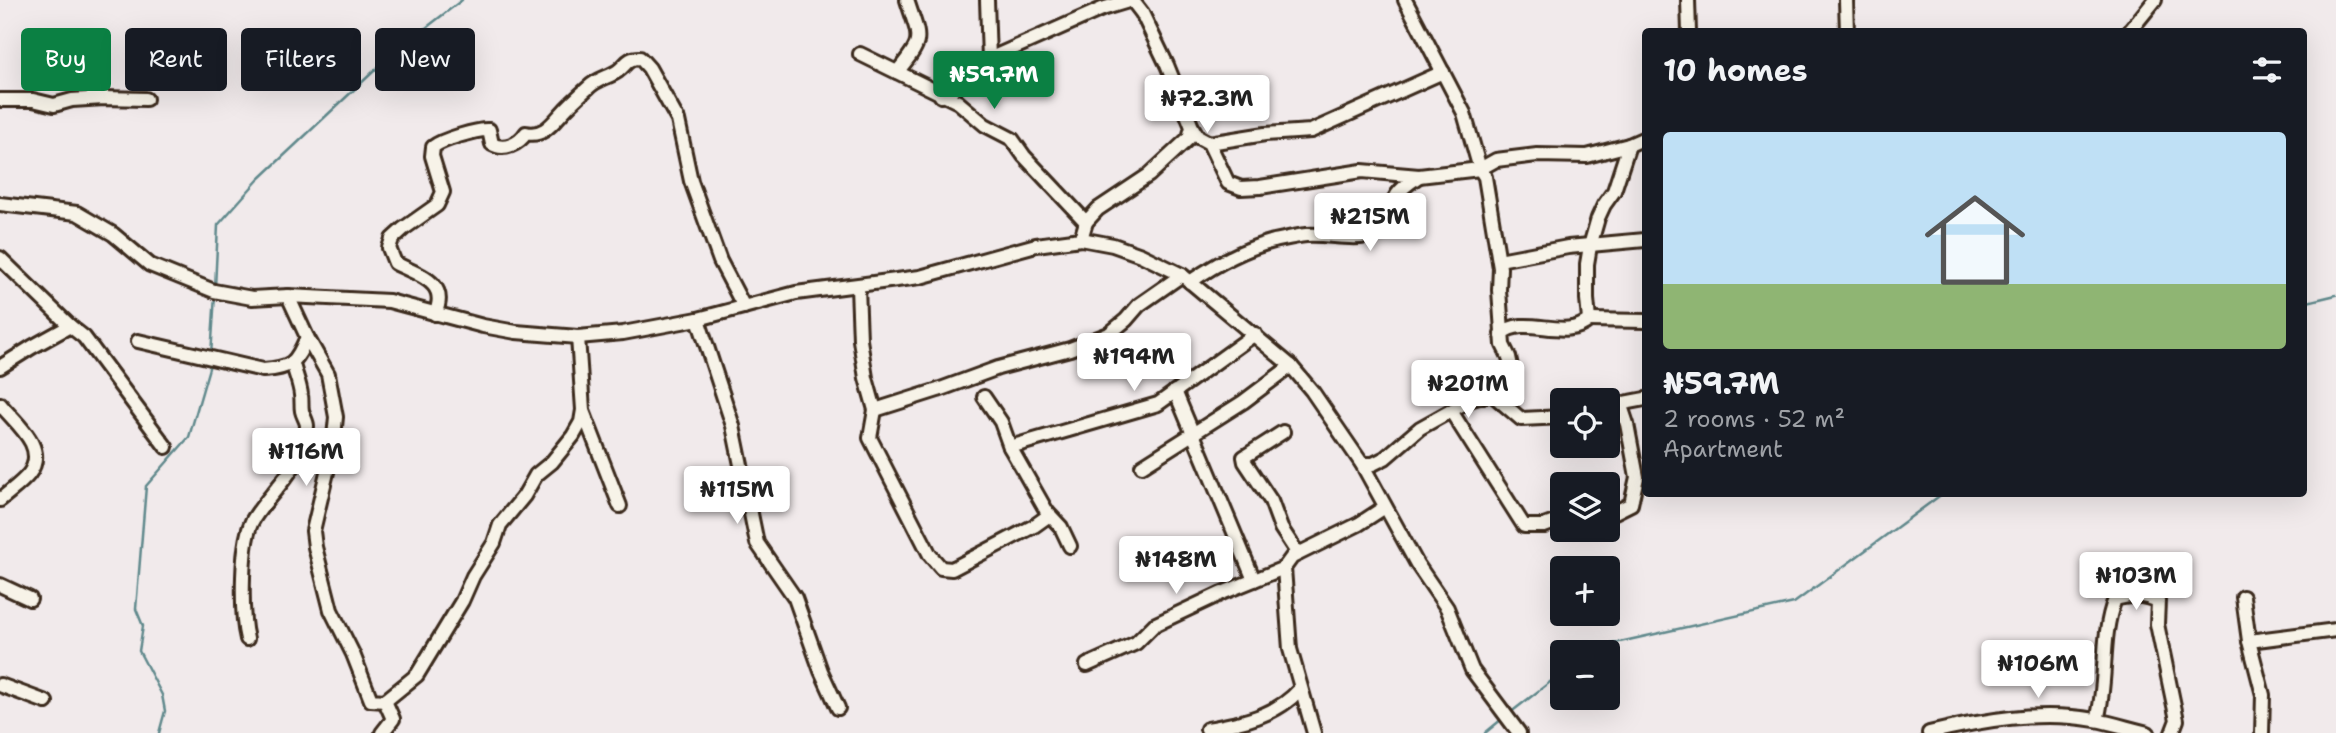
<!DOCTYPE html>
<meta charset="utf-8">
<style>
:root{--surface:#171b24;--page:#242831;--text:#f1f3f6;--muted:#9ea1a6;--line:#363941;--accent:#0b8043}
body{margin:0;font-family:"Shantell Sans",sans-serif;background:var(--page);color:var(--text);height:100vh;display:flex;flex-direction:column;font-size:26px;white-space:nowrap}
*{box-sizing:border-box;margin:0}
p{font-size:23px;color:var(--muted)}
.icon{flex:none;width:38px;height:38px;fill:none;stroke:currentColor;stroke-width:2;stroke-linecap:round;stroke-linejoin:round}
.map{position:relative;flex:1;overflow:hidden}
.drawer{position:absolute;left:1642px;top:28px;width:665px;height:469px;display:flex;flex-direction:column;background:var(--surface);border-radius:7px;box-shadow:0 7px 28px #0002}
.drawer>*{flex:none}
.top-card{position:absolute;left:21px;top:28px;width:665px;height:63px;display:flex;gap:14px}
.tools{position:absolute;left:1550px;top:388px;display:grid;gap:14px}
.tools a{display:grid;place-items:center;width:70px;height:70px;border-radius:7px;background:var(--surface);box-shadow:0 7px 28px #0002;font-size:35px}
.price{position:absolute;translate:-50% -60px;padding:0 16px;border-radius:7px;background:#fff;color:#222;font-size:23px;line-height:46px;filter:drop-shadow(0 2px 4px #0008)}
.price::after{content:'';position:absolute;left:50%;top:42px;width:21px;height:16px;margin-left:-10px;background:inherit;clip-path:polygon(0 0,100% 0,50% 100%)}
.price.active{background:var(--accent);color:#fff}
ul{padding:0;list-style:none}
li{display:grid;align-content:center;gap:14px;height:371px;padding:0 21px}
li+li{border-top:2px solid var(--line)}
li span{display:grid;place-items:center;height:217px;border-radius:7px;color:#555}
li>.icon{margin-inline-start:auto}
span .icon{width:126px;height:126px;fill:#fffc;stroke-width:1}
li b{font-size:30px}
h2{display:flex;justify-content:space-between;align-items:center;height:84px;padding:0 21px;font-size:30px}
.pill{padding:0 24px;border-radius:7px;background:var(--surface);box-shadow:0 7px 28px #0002;font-size:24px;line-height:63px}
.pill.active{background:var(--accent);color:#fff}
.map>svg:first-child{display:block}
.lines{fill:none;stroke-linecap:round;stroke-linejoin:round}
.stream{stroke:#60898c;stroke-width:2.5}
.minor-casing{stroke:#3b2a1e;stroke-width:18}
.minor{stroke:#f7f3e8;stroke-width:12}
</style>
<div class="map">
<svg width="2336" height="733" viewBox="0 0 2336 733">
<rect width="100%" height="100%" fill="#f1eaeb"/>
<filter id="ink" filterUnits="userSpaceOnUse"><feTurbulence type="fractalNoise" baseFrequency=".0143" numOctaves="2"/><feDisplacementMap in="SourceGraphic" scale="14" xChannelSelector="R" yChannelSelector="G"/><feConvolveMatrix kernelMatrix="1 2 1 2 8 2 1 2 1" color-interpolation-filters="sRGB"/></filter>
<g filter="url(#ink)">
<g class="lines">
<g class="stream">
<polyline points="215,288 218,225 258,180 391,55 462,0"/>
<polyline points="2303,303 2336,295"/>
<polyline points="211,355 215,295"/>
<polyline points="1587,653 1593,648 1794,603 1942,494"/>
<polyline points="1510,713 1563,672"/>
<polyline points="159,733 165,711 162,695 139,651 143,626 136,609 146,486 189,437 211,361"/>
<polyline points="1485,733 1502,719"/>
</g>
<defs>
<g id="minor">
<polyline points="987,0 989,59"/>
<polyline points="1688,0 1689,32"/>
<polyline points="1846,0 1847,32"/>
<polyline points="2129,32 2155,0"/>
<polyline points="860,54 958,102 985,125 1012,139 1024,156 1086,222"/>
<path d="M897 72C925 38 920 41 907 0"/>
<polyline points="941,96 958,86 989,59 1102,9 1132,0"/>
<polyline points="0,100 33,100 54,105 72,100 104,98 146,99"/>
<polyline points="1192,127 1198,137 1209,143 1228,183 1241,188 1260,187 1362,171 1419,176 1480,169 1496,160 1537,155 1587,156 1629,145"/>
<polyline points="1209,143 1265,134 1311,131 1443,72"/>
<polyline points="0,204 77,213 113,234 150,265 214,291 252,298 288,296 389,301 483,326 516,332 578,337 623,333 698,319 796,293 920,277 1036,245 1081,239 1113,245 1141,255 1182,275 1291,366 1312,391 1362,464 1417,564 1447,608 1472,670 1519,733"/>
<polyline points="1081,239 1086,222 1098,209 1149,175 1189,138 1192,127 1167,65 1142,13 1132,0"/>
<polyline points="0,258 70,326 84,337 166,447"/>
<polyline points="1499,260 1568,247 1645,240"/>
<path d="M1190 282C1216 264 1243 249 1274 241 1284 239 1296 236 1306 235 1339 233 1368 248 1394 221 1389 196 1400 189 1419 176"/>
<polyline points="858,287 860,340 866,378 875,410 870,438 930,555 941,568 952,569 1034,526 1048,516 1047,512"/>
<polyline points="288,296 307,337 328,374 336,417 333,447 313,531 315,547 331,610 353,654 371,700 385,701 417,675 462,601 473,576 494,543 500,525 524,496 536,475 552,462 573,436 581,422 583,410 578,337"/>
<path d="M435 314C450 282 418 275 395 263L389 248 392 239 403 229 437 205 443 192 432 156 433 147C441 140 478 129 489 130L492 144C504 151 519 144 526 133 543 137 552 124 562 113 570 104 580 95 589 87 597 79 609 77 618 71 627 64 627 58 640 58L649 68 678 120 691 181 720 261 744 307"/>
<polyline points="698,319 733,426 757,543 795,598 821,671 838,708"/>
<polyline points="1589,320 1645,321"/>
<path d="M1501 334C1525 313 1565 342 1589 320L1587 299V264L1590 246 1598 218 1604 205 1614 191 1629 145 1645 138"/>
<path d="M138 341 263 370C292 368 296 363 307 337"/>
<polyline points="0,367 32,347 70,326"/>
<polyline points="1175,391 1254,580"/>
<polyline points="1493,395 1521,419 1563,417"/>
<polyline points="984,397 1001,422 1010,447 1047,512 1061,527 1070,546"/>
<path d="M0 404C15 423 49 447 29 474 22 483 9 492 0 500"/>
<polyline points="1608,406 1645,399"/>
<polyline points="875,410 938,390 998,368 1070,349 1109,334 1126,320 1139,305 1182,275"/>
<polyline points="583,411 620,506"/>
<polyline points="1451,411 1524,526 1544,526 1563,519"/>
<polyline points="1283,432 1244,457 1245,462 1271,501 1281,528 1298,554"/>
<polyline points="1010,447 1158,404 1255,334"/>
<polyline points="1362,464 1373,464 1385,458 1420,428 1472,399 1505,390 1512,382 1513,375 1509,357 1503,345 1499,290 1500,268 1485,177 1480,169 1464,113 1405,0"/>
<polyline points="1142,466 1243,402 1291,366"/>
<polyline points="1608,513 1615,512 1631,504 1637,477 1627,424 1620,403"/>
<polyline points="0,585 30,599"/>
<polyline points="2243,597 2249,641 2263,695 2262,733"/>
<path d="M247 639C241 615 240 538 254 518 273 488 306 465 307 426 307 421 303 416 302 411 301 406 302 400 301 395 300 384 295 374 293 364"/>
<polyline points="2249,641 2336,630"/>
<polyline points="1087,665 1136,643 1154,625 1222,593 1284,568"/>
<polyline points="0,685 46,702"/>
<path d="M2097 720C2108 680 2100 638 2115 599 2131 595 2142 594 2158 601L2157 624 2177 720 2172 733"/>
<path d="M1207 729C1241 723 1277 716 1300 689"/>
<polyline points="382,733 393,719 385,701"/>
<polyline points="1314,733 1290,649 1284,568 1292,557 1359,524 1385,507"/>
<path d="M1929 733C1982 720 2040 710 2095 720 2113 723 2130 729 2148 733"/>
</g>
</defs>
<use href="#minor" class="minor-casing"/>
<use href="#minor" class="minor"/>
</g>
</g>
</svg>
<div class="tools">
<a><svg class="icon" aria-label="locate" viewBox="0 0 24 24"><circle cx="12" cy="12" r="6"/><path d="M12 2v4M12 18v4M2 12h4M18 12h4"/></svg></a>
<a><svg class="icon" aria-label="layers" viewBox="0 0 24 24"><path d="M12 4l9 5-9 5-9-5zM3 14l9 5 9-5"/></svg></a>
<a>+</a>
<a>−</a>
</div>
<b class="price active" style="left:994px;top:111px">₦59.7M</b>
<b class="price" style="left:1207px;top:135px">₦72.3M</b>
<b class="price" style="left:1370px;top:253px">₦215M</b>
<b class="price" style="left:1134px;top:393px">₦194M</b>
<b class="price" style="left:1468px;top:420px">₦201M</b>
<b class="price" style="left:306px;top:488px">₦116M</b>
<b class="price" style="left:737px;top:526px">₦115M</b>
<b class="price" style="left:1176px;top:596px">₦148M</b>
<b class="price" style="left:2136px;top:612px">₦103M</b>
<b class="price" style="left:2038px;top:700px">₦106M</b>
<div class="top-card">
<a class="pill active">Buy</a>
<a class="pill">Rent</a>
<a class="pill">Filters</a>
<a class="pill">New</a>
</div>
<section class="drawer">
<h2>10 homes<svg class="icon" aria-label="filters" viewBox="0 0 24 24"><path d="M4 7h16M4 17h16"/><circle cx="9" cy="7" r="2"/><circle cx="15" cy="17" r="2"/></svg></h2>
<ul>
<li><span style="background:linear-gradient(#bfe0f5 70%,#8fb573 0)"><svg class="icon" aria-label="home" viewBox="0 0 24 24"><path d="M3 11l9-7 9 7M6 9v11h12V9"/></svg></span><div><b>₦59.7M</b><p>2 rooms · 52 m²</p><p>Apartment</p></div></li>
</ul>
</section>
</div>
